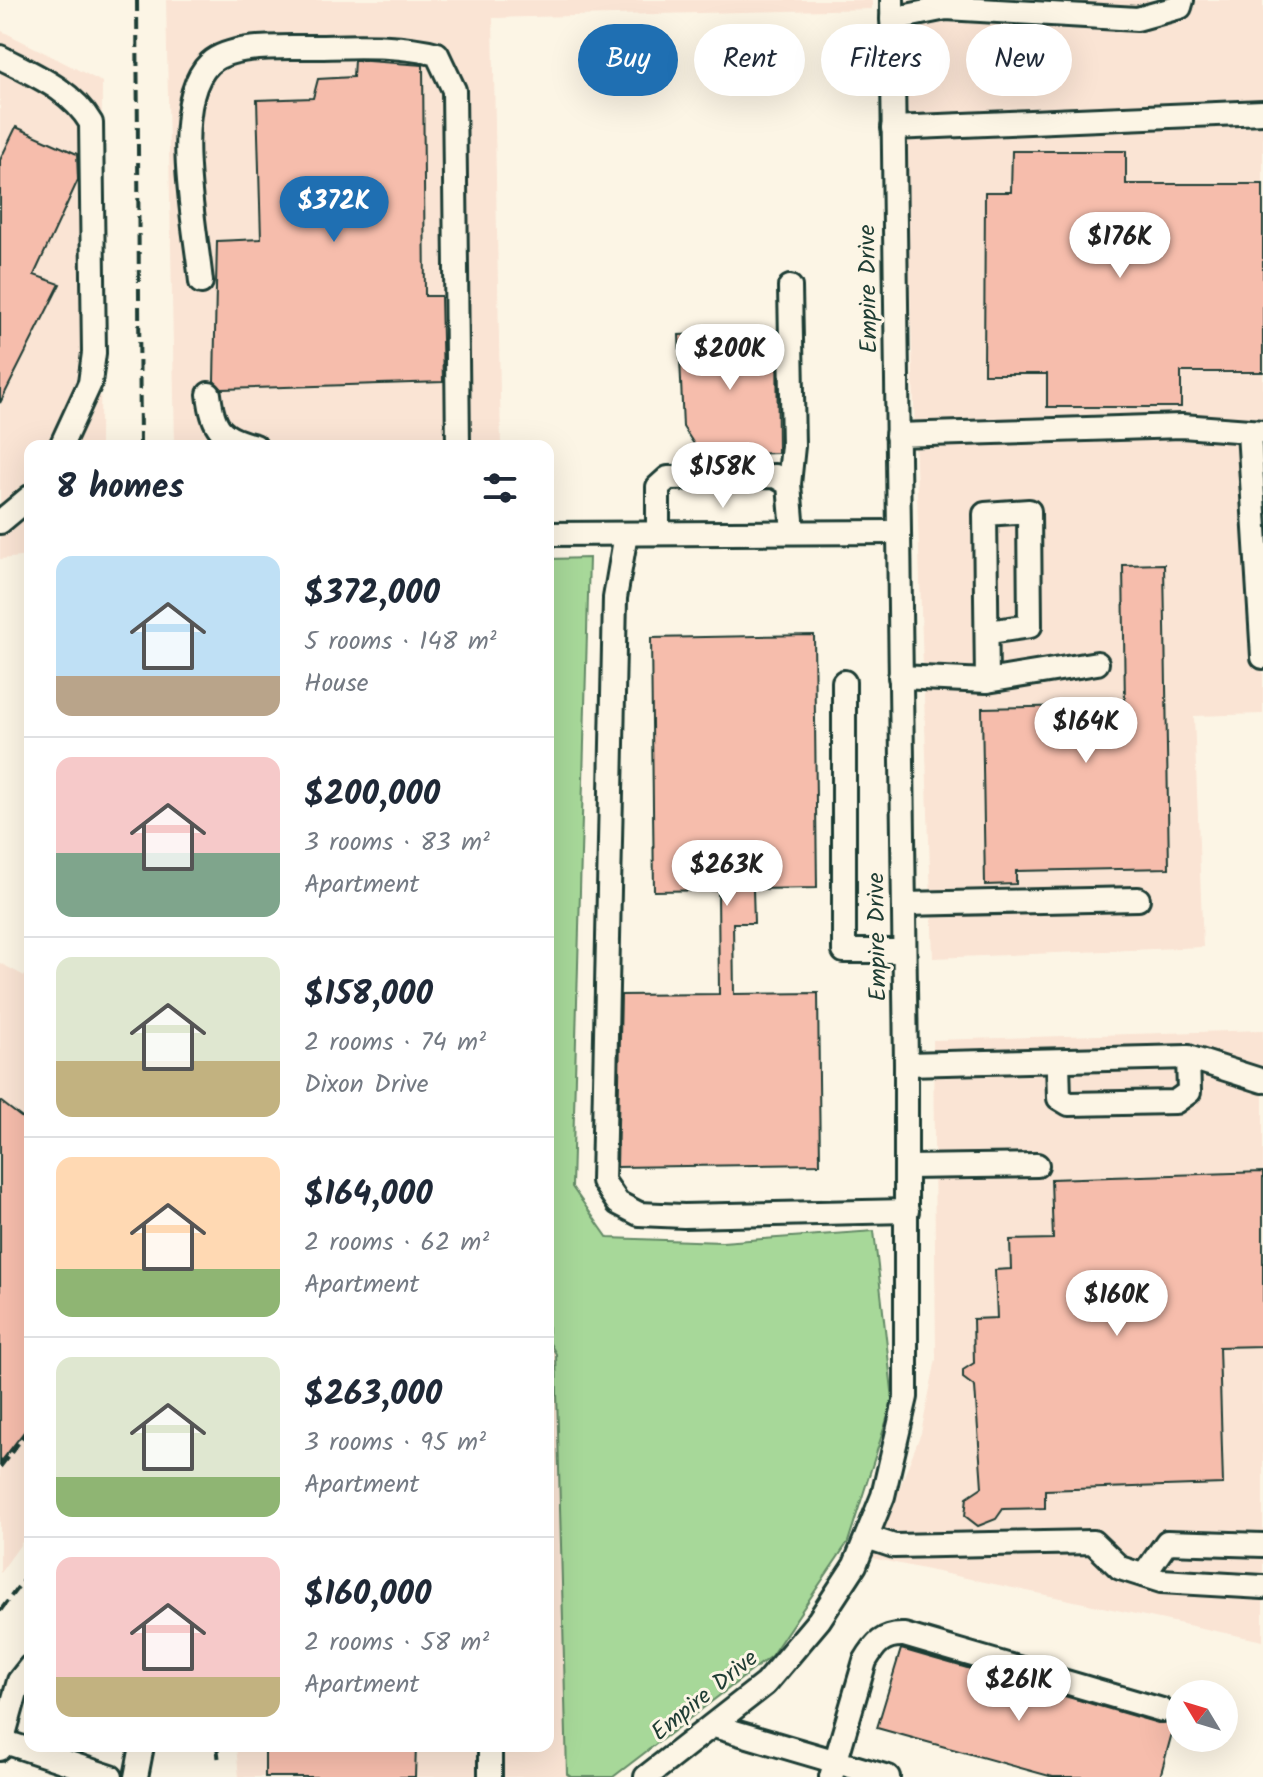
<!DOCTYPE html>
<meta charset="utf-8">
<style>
:root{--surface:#fff;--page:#f6f6f7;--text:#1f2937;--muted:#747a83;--line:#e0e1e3;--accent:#1f6fb2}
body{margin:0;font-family:Kalam,sans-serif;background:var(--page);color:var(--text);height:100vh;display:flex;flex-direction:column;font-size:30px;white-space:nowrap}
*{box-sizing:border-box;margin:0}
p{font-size:26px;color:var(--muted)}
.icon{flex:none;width:44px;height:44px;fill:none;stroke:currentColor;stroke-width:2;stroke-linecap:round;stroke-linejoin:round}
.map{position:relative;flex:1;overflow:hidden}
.side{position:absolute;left:24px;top:440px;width:530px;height:1312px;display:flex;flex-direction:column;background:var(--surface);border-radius:16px;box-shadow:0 8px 32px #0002}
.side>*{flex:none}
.top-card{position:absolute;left:578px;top:24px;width:564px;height:72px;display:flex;gap:16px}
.needle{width:52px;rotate:308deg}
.fabs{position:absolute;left:1166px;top:1680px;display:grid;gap:16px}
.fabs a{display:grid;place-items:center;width:72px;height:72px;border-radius:50%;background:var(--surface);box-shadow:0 8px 32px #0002;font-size:40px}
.price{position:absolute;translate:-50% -68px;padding:0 18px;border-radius:28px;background:#fff;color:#222;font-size:26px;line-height:52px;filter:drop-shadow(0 2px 4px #0008)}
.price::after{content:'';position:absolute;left:50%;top:48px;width:24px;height:18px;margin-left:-12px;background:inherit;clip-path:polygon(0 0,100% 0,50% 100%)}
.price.active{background:var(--accent);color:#fff}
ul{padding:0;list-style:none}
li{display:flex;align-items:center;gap:24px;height:200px;padding:0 32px}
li+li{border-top:2px solid var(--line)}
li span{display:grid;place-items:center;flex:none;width:224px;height:160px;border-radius:16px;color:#555}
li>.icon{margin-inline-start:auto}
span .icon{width:96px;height:96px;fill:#fffc;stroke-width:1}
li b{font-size:34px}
h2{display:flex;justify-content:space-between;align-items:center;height:96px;padding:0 32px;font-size:34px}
.chip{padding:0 28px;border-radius:36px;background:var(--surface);box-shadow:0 8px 32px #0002;font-size:28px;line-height:72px}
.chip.active{background:var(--accent);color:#fff}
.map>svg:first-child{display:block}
.built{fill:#fae4d4}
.green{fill:#a7d899;stroke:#638a66;stroke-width:2}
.building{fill:#f6bdac;stroke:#1f3d34;stroke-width:2}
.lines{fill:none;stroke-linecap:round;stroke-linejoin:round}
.minor-casing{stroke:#1f3d34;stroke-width:28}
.minor{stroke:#fcf5e5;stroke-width:22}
.rail{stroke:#1f3d34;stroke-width:4;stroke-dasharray:12 6;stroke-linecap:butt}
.labels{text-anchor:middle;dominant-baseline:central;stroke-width:6;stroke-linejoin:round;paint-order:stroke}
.street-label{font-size:24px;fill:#1f3d34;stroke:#fcf5e5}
</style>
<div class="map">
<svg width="1263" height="1777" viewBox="0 0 1263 1777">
<rect width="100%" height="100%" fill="#fcf5e5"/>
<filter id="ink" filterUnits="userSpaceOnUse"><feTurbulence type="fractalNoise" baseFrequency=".0125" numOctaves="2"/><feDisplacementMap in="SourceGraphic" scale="16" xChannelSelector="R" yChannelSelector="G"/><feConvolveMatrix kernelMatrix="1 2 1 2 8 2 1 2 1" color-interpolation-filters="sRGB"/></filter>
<g filter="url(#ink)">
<g class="built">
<polygon points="166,0 872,0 872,9 493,18 501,446 175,446"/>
<polygon points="900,0 1263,0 1263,714 1194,716 1203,947 933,958"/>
<polygon points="0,30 102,82 100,446 30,446 30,556 0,559"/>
<polygon points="0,963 30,979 30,1531 0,1573"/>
<polygon points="1263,1030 1263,1641 872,1558 921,1433 936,1359 933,1040"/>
<polygon points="548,1340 556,1354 567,1773 571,1777 239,1777 236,1746 548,1746"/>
</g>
<polygon class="green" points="589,558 572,1187 608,1238 722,1242 874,1231 893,1400 848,1542 771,1656 613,1777 571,1777 567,1774 556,1354 548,1340 548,559"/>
<g class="building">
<polygon points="354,60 423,65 425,296 441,296 443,382 222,389 214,381 217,241 261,239 257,100 313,98 318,79 353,77"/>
<polygon points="16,127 77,154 78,180 34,275 60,284 0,403 0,160"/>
<polygon points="1012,151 1126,151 1126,184 1263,184 1263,372 1181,372 1181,407 1047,407 1047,374 984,374 985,192 1011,192"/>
<polygon points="777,331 778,453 701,455 683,427 679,335"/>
<polygon points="1164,564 1169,868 1016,871 1016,884 985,885 982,708 1125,705 1123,565"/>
<polygon points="814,635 817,888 753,889 754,923 733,923 734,994 818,993 820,1164 617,1167 621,995 719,994 718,890 654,891 651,638"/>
<polygon points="0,1101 30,1124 30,1424 0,1463"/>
<polygon points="1263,1172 1263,1346 1219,1347 1223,1484 1045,1490 1045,1508 1003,1509 996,1519 978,1526 965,1516 967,1497 982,1487 975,1387 963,1378 963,1370 974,1363 973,1319 997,1318 995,1270 1011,1269 1010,1240 1053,1239 1051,1179"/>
<polygon points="901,1649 1158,1723 1175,1722 1160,1777 1053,1777 877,1728"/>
<polygon points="265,1746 416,1746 415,1777 265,1777"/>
</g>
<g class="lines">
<defs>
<g id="minor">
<polyline points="892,19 946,8 1137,19 1180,7 1182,0"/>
<path d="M0 57C34 75 71 89 91 123L94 353 90 383 61 446"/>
<polyline points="893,128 1263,112"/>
<path d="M201 282C196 229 168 102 210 63 230 45 278 47 304 47 348 47 394 43 437 54L454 90 458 446"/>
<path d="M209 394C213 429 221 438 255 446"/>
<polyline points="1249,432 1263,657"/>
<polyline points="897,435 1182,426 1263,432"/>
<polyline points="789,484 793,446 790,287"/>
<polyline points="0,522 30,497"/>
<polyline points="658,533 658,487 668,478 775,476 789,484 793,532"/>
<polyline points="548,534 898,532"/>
<polyline points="626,534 615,598 603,1181 618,1203 639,1214 684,1216 907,1211"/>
<polyline points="900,677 987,681 1097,663"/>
<polyline points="987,681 985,514 1029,511 1030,626 989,632"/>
<polyline points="844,682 844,951 904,951"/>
<polyline points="904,904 1138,899"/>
<polyline points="1058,1062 1059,1098 1069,1104 1175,1102 1189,1092 1188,1057"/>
<polyline points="906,1064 1188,1057 1263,1081"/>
<polyline points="907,1167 1037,1165"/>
<polyline points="867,1537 894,1546 1093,1542 1120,1568 1161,1581 1263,1587"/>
<polyline points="1144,1575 1167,1542 1263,1545"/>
<polyline points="714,1726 888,1777"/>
<polyline points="2,1741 111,1777"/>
<polyline points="0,1749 19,1681 30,1667"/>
<polyline points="136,1777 142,1746"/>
<polyline points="490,1777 490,1746"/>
<polyline points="646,1777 765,1684 819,1620 855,1565 883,1496 906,1397 906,1064 892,0"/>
<path d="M831 1777 865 1661C875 1644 883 1634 904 1635L1162 1710"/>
</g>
</defs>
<use href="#minor" class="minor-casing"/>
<use href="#minor" class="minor"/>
<g class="rail">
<polyline points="137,0 140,446"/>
<polyline points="0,1467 30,1428"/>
<polyline points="0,1611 30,1571"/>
<polyline points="217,1746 219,1762"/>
</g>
</g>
</g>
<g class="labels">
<g class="street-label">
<text transform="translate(869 289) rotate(-91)">Empire Drive</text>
<text transform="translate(878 937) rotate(-91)">Empire Drive</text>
<text transform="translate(705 1696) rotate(-39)">Empire Drive</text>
</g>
</g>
</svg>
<div class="fabs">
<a><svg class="needle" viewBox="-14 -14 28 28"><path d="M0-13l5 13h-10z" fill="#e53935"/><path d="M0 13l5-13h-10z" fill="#747a83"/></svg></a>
</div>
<b class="price active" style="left:334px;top:244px">$372K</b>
<b class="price" style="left:1120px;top:280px">$176K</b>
<b class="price" style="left:730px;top:392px">$200K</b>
<b class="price" style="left:723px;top:510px">$158K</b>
<b class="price" style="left:1086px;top:765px">$164K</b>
<b class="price" style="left:727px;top:908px">$263K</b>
<b class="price" style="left:1117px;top:1338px">$160K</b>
<b class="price" style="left:1019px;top:1723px">$261K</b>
<div class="top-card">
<a class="chip active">Buy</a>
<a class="chip">Rent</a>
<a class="chip">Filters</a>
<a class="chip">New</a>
</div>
<section class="side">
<h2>8 homes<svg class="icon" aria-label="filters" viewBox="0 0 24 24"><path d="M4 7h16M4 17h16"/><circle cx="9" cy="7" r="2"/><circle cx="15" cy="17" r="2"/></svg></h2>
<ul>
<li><span style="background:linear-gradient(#bfe0f5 75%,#b9a48a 0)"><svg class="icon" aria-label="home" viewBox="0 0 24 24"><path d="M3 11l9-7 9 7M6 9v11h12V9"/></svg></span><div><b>$372,000</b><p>5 rooms · 148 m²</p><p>House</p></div></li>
<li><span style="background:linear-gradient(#f6c9c9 60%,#7fa58c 0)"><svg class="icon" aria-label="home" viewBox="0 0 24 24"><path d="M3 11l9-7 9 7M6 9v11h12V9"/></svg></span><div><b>$200,000</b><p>3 rooms · 83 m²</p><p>Apartment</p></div></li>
<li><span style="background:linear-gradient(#dfe7d0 65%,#c2b280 0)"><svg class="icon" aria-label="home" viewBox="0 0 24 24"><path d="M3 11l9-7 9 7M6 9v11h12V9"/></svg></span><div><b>$158,000</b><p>2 rooms · 74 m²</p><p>Dixon Drive</p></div></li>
<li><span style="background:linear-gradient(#ffd9b3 70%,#8fb573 0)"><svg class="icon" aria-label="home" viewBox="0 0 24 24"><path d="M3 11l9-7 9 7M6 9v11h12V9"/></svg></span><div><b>$164,000</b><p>2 rooms · 62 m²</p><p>Apartment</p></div></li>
<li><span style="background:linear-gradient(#dfe7d0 75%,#8fb573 0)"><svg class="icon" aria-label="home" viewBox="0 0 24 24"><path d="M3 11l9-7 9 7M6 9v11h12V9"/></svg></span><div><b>$263,000</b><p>3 rooms · 95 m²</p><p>Apartment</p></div></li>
<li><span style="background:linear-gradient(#f6c9c9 75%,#c2b280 0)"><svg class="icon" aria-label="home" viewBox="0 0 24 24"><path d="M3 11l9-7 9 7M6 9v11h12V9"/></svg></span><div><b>$160,000</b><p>2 rooms · 58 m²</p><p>Apartment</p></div></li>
</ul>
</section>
</div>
